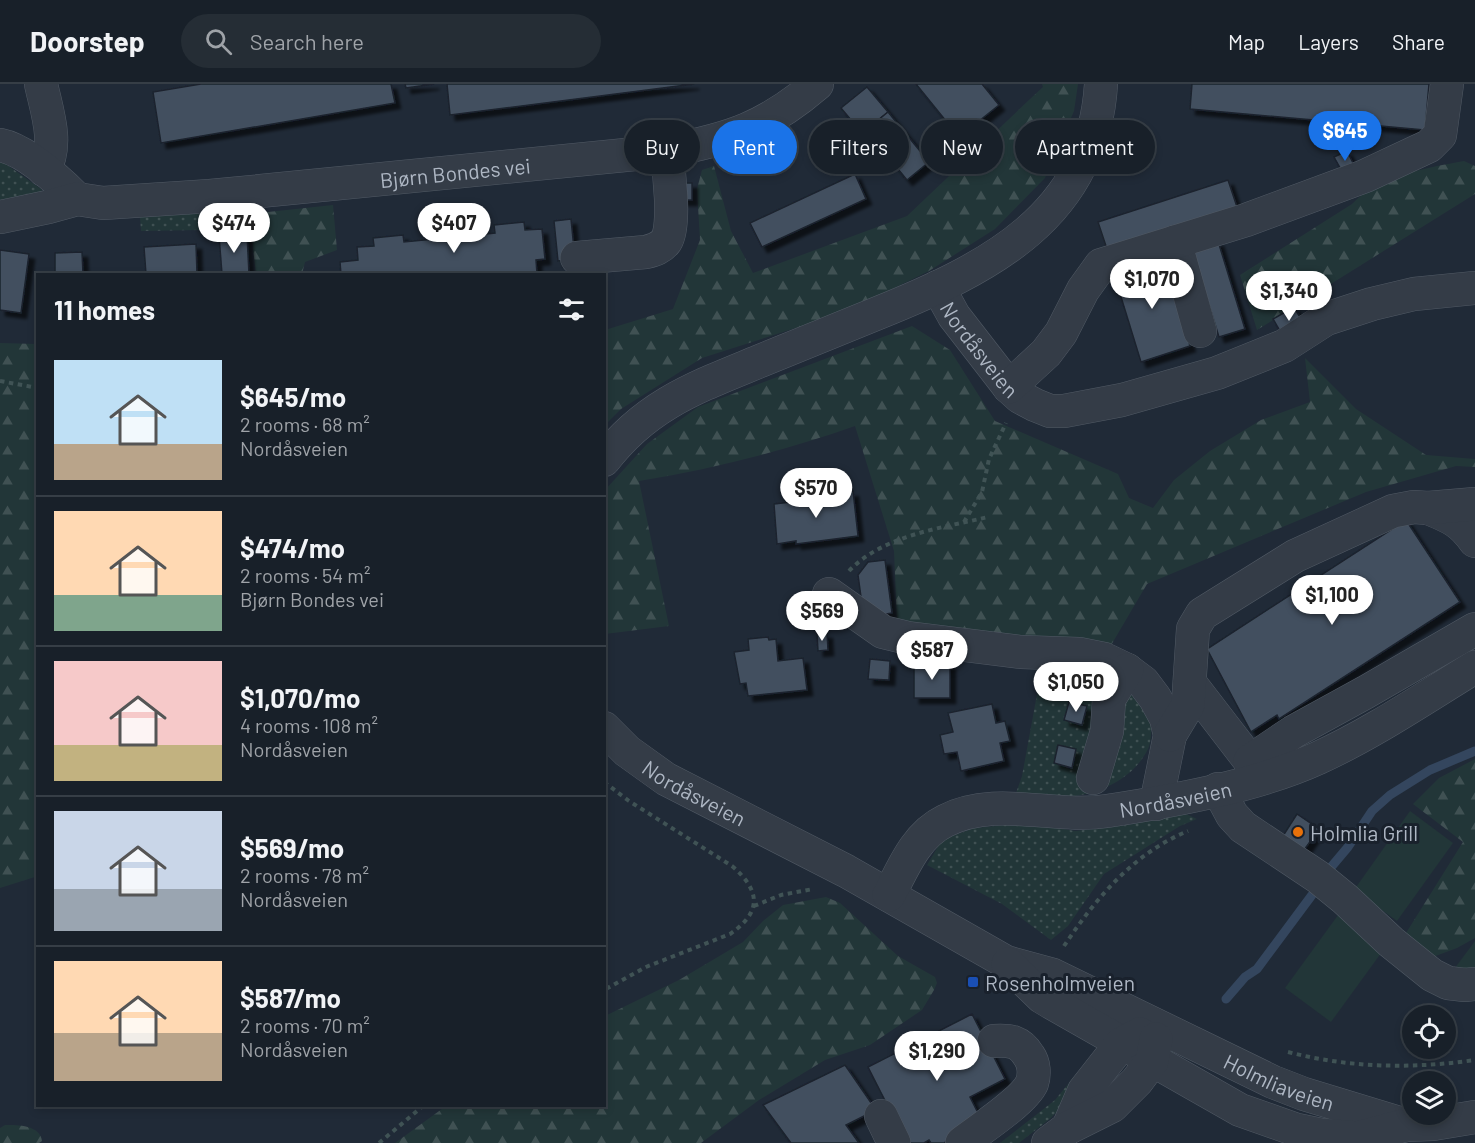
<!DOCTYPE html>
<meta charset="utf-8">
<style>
:root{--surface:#182029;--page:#252d35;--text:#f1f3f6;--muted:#9fa3a8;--line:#363e46;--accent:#1a73e8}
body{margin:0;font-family:Barlow,sans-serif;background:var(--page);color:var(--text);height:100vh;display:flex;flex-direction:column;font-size:22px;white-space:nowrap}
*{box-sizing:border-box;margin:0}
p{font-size:20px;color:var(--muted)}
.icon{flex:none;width:33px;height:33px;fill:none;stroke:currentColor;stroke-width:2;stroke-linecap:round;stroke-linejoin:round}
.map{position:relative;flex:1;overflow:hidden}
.panel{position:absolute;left:36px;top:189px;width:570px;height:834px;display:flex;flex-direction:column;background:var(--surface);border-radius:0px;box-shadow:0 3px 9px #0003,0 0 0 2px var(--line)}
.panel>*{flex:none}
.top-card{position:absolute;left:624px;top:36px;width:570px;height:54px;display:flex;gap:12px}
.controls{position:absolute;left:1402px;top:921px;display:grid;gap:12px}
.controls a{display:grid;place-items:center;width:54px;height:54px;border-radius:50%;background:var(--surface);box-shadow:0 3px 9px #0003,0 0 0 2px var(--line);font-size:30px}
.price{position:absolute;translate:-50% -51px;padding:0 14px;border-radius:21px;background:#fff;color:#222;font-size:20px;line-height:39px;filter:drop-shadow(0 2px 3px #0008)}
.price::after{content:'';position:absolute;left:50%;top:36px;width:18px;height:14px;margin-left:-9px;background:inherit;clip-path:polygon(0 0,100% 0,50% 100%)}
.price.selected{background:var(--accent);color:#fff}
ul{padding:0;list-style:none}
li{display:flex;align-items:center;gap:18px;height:150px;padding:0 18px}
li+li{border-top:2px solid var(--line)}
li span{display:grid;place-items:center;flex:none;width:168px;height:120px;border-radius:0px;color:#555}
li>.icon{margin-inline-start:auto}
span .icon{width:72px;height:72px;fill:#fffc;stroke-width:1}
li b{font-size:26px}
h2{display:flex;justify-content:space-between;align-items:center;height:72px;padding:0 18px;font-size:26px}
.chip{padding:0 21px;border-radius:27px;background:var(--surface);box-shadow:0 3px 9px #0003,0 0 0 2px var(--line);font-size:21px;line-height:54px}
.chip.selected{background:var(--accent);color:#fff}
header{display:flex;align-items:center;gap:36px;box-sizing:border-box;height:84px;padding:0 30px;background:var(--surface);border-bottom:2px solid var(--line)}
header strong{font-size:28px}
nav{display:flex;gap:33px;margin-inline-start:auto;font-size:21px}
.search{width:420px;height:54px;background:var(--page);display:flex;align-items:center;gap:15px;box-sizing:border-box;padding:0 21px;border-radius:33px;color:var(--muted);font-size:22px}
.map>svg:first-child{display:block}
.grass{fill:url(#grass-dots)}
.forest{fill:url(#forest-firs)}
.pitch{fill:#223638}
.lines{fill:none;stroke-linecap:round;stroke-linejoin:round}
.stream{stroke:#34465e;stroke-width:9}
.building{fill:#43505f;stroke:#1b232e;stroke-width:1.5;filter:url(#shadow)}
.minor-casing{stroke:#515a65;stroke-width:34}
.path{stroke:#405355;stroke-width:4;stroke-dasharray:4.5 4.5;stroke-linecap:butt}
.minor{stroke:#343c47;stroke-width:33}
.food-dot{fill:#e8710a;stroke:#19212c;stroke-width:2}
.transit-dot{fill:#1a4fb4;stroke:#19212c;stroke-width:2}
.labels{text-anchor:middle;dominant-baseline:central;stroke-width:6;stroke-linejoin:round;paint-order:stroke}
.street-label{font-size:21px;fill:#aeb7c4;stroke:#19212c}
.poi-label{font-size:21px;fill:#aeb7c4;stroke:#19212c;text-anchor:start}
</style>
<header>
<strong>Doorstep</strong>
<div class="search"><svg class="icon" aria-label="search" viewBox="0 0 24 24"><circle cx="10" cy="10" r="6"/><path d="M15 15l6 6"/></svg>Search here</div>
<nav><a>Map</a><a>Layers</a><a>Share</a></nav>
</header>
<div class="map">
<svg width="1475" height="1059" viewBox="0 0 1475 1059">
<defs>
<pattern id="grass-dots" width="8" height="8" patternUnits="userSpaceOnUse" patternTransform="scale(1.5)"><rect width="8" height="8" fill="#223638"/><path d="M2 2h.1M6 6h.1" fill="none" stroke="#405153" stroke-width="1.8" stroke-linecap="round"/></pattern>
<pattern id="forest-firs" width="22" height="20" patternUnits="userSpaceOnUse" patternTransform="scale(1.5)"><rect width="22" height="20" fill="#223638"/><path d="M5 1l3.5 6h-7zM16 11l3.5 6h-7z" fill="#405153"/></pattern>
<filter id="shadow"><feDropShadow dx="5.5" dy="5.5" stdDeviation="1.5" flood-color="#0009"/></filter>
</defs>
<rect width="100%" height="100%" fill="#202a37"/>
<g class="grass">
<polygon points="0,76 41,105 42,108 0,117"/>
<polygon points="199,128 201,146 141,147 140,133"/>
<path d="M1042 583 1100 587 1131 606 1152 633C1151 643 1152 657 1148 665 1133 696 1096 712 1063 713 1048 713 1031 710 1016 709L1022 692Z"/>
<polygon points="1184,729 1197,735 1180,742 1104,790 1068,842 1051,856 1002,820 927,781 942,756 974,744 1029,739 1075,747 1128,741"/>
<polygon points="1077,989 1077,994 1061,1023 1051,1034 1019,1059 1000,1059 1055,1016"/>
</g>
<g class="forest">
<polygon points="1042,0 1078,0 1074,27 1045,94 995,145 929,187 843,229 702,274 621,325 605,341 605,246 673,225 700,156 697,105 702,86 714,82 731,147 753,189 907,132 1030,15 1043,3"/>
<path d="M1464 77 1475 82V110L1257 246 1240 191 1352 120C1380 91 1427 84 1464 77Z"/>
<polygon points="333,121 337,166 305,178 302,190 256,190 249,130"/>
<path d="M912 242 950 266 995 337 1118 390 1129 414 1153 424 1174 396 1210 367 1261 336 1310 318 1305 274 1356 325 1426 371 1475 375V383L1456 382 1366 408 1147 500 1110 563 897 539 894 467 855 342C784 367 713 385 639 397L669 542 605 550V406L647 360 698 323Z"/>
<polygon points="0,259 37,260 38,792 0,804"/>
<polygon points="1475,675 1475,854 1457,864 1422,877 1396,865 1463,758 1413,720 1439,694"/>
<polygon points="826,813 840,819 898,872 935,893 937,899 934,906 922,926 870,961 825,976 759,1016 701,1059 395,1059 446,1022 604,1022 605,932 679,896 743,858 763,837 783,821"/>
<path d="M5 1041C18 1041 40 1041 42 1057L39 1059H0V1044Z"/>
</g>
<g class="pitch">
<polygon points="1410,727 1453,759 1397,837 1354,806"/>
<polygon points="1341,827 1387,861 1331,938 1285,904"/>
<polygon points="1475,857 1475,918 1446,896"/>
</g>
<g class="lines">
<g class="stream">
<polyline points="1332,782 1348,763 1372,727 1390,711 1430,686 1475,667"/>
<polyline points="1226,915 1245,893 1257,885 1312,811"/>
</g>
</g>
<g class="building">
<polygon points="201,0 391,0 395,19 161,59 153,8"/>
<polygon points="405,0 434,0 406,4"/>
<polygon points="447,0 694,0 450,31"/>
<polygon points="916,0 982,0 999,21 959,53"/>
<polygon points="1192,0 1429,0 1425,46 1190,25"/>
<polygon points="867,3 888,28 862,49 841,24"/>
<polygon points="888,28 929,78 907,96 866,46"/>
<polygon points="1347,67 1355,83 1343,89 1334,73"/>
<polygon points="855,90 866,115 762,163 750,139"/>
<polygon points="1228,96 1237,123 1107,165 1098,138"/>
<rect x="678" y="99" width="14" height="17"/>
<polygon points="464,125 467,146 447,149 444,128"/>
<polygon points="571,135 575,175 558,177 554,137"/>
<polygon points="524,138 525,146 542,145 545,175 536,176 537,190 341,190 340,178 358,176 357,163 374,162 373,154 403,151 404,158 495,149 494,141"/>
<polygon points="247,150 249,190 222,190 219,151"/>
<polygon points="1218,157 1245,245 1219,253 1192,165"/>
<polygon points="196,160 197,190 146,190 144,163"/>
<polygon points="0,166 29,170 21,229 0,226"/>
<polygon points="82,168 83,190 55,190 55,169"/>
<polygon points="1163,175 1190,262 1141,278 1114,190"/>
<polygon points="1294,223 1305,242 1284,254 1273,235"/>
<polygon points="853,407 858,452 796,460 796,457 777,460 774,420 791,418 791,415"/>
<polygon points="1406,436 1460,518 1279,635 1277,631 1251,648 1207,565"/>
<polygon points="885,476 892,529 868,533 862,520 858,491 868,478"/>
<polygon points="827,549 828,566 818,567 817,550"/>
<polygon points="768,553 769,556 776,555 778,577 803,574 807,606 748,612 746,599 740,600 734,568 749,566 748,555"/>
<polygon points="870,575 890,577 889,596 868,595"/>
<rect x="914" y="580" width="36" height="34"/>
<polygon points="1069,618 1087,622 1082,641 1064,636"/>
<polygon points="992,620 996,639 1005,637 1010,657 1000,659 1004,677 961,687 957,668 944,670 940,651 953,648 948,629"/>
<polygon points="1058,661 1076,665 1072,684 1054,679"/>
<polygon points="1297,730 1319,745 1302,769 1281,755"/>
<polygon points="972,930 1005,995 970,1013 979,1031 944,1059 931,1059 929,1056 924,1059 904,1059 900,1046 868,983"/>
<polygon points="845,981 876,1026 846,1041 859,1059 791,1059 763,1021"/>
</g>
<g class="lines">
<defs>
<g id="minor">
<path d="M41 0C47 28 59 60 44 86"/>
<path d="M0 61C26 66 58 96 77 115"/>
<path id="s1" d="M0 133 48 123 77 115 103 119 210 112 666 67C731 55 767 43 817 0"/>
<polyline points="1175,158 1200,247"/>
<path d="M577 174 646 168C654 166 661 164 666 157 676 142 669 85 666 67"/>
<path id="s2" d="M938 203 954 232 1009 303 1020 313 1035 321 1050 327H1064L1122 316 1217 289 1284 262 1326 235 1372 220 1414 210 1475 204"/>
<polyline points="1009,303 1046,269 1061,249 1083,206 1101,181 1246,136 1365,92 1429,62 1440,51 1447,0"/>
<path d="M604 376C647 320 697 303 760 277 799 261 838 245 878 229 987 185 1093 133 1101 0"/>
<path d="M1428 424C1450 433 1461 437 1475 457"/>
<polyline points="829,510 883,548 908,554 1021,568 1079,570 1104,575 1127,586 1143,598 1155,614 1166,634 1170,651 1156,720"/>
<polyline points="1190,599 1250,677 1265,692"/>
<path id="s3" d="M604 644 627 667 666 695 846 787 1006 878 1053 891 1273 998 1304 1010 1406 1041"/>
<polyline points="1170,651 1188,621 1193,545 1202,530 1295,472 1393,427 1414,423 1428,424 1475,420"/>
<polyline points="1250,677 1293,648 1366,608 1475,545"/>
<polyline points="1093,694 1107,647 1109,615 1127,586"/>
<polyline points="1218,705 1232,731 1243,743 1318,793 1345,815 1391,858 1432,891 1448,899 1465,901 1475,900"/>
<path id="s4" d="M889 811C903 784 916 751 945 737 996 711 1053 735 1107 727 1173 717 1257 702 1318 674 1373 649 1424 614 1475 583"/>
<polyline points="1008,880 1042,913 1052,919 1240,1026 1297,1046 1321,1051 1358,1054 1406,1041 1433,1040 1475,1033"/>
<polyline points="881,1032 894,1059"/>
<polyline points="1068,1044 1084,1007 1121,960 1140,950"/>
<path d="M962 1059C979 1046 1024 1017 1032 999 1035 990 1034 979 1029 972 1020 957 1010 956 994 957"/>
<polyline points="1048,1059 1068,1044 1112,1022 1137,997 1152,977 1156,955"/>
</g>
</defs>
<use href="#minor" class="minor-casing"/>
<g class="path">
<polyline points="0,297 38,304"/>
<polyline points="964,438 982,408 989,375 1006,339"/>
<path d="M849 487C883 451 942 444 988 433"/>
<path d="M604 698 629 717 732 782C761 807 762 828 730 850L646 883 604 906"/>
<polyline points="754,822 781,811 813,805"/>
<path d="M1064 862C1096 814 1134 769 1188 747"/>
<path d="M1288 968C1350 984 1412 985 1475 976"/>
<polyline points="379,1059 423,1022"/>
</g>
<use href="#minor" class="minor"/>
</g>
<circle class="food-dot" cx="1298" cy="748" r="6"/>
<rect class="transit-dot" x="967" y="892" width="12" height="12" rx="3"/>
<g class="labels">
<g class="street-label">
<text stroke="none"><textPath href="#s1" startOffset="459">Bjørn Bondes vei</textPath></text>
<text stroke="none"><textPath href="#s2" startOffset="75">Nordåsveien</textPath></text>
<text stroke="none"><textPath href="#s3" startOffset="112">Nordåsveien</textPath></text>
<text stroke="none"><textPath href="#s4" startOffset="328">Nordåsveien</textPath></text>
<text stroke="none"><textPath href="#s3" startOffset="766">Holmliaveien</textPath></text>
</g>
<g class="poi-label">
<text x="1310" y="748">Holmlia Grill</text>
<text x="985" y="898">Rosenholmveien</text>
</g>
</g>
</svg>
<div class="controls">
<a><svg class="icon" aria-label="locate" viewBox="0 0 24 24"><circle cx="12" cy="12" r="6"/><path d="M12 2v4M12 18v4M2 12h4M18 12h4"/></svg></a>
<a><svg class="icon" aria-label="layers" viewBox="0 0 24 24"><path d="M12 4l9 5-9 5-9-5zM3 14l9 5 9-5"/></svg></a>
</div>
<b class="price selected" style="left:1345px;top:78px">$645</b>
<b class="price" style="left:234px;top:170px">$474</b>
<b class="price" style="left:454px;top:170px">$407</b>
<b class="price" style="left:1152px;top:226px">$1,070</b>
<b class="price" style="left:1289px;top:238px">$1,340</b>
<b class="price" style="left:816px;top:435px">$570</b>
<b class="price" style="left:1332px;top:542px">$1,100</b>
<b class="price" style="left:822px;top:558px">$569</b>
<b class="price" style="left:932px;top:597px">$587</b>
<b class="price" style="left:1076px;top:629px">$1,050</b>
<b class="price" style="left:937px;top:998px">$1,290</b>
<div class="top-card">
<a class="chip">Buy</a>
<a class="chip selected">Rent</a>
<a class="chip">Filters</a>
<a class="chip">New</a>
<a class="chip">Apartment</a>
</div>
<section class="panel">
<h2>11 homes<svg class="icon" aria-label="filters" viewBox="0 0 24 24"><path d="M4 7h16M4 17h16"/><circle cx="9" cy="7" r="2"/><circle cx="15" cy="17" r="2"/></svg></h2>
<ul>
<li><span style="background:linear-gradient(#bfe0f5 70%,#b9a48a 0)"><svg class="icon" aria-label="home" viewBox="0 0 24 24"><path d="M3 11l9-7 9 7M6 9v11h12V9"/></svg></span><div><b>$645/mo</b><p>2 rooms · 68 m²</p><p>Nordåsveien</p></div></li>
<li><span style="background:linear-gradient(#ffd9b3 70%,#7fa58c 0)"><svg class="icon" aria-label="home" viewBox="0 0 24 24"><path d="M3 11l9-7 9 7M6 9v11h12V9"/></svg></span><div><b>$474/mo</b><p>2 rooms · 54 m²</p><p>Bjørn Bondes vei</p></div></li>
<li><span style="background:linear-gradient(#f6c9c9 70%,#c2b280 0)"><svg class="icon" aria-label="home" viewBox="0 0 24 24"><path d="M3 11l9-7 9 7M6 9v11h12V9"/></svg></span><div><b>$1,070/mo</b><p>4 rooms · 108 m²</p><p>Nordåsveien</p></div></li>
<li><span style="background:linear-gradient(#c9d6e8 65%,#9aa5b1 0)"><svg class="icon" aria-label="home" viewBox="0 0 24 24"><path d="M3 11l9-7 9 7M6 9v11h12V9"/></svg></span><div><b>$569/mo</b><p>2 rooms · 78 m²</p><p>Nordåsveien</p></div></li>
<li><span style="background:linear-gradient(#ffd9b3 60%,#b9a48a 0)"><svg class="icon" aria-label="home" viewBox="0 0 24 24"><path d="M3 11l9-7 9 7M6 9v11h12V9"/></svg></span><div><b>$587/mo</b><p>2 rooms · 70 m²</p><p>Nordåsveien</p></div></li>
</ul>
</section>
</div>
